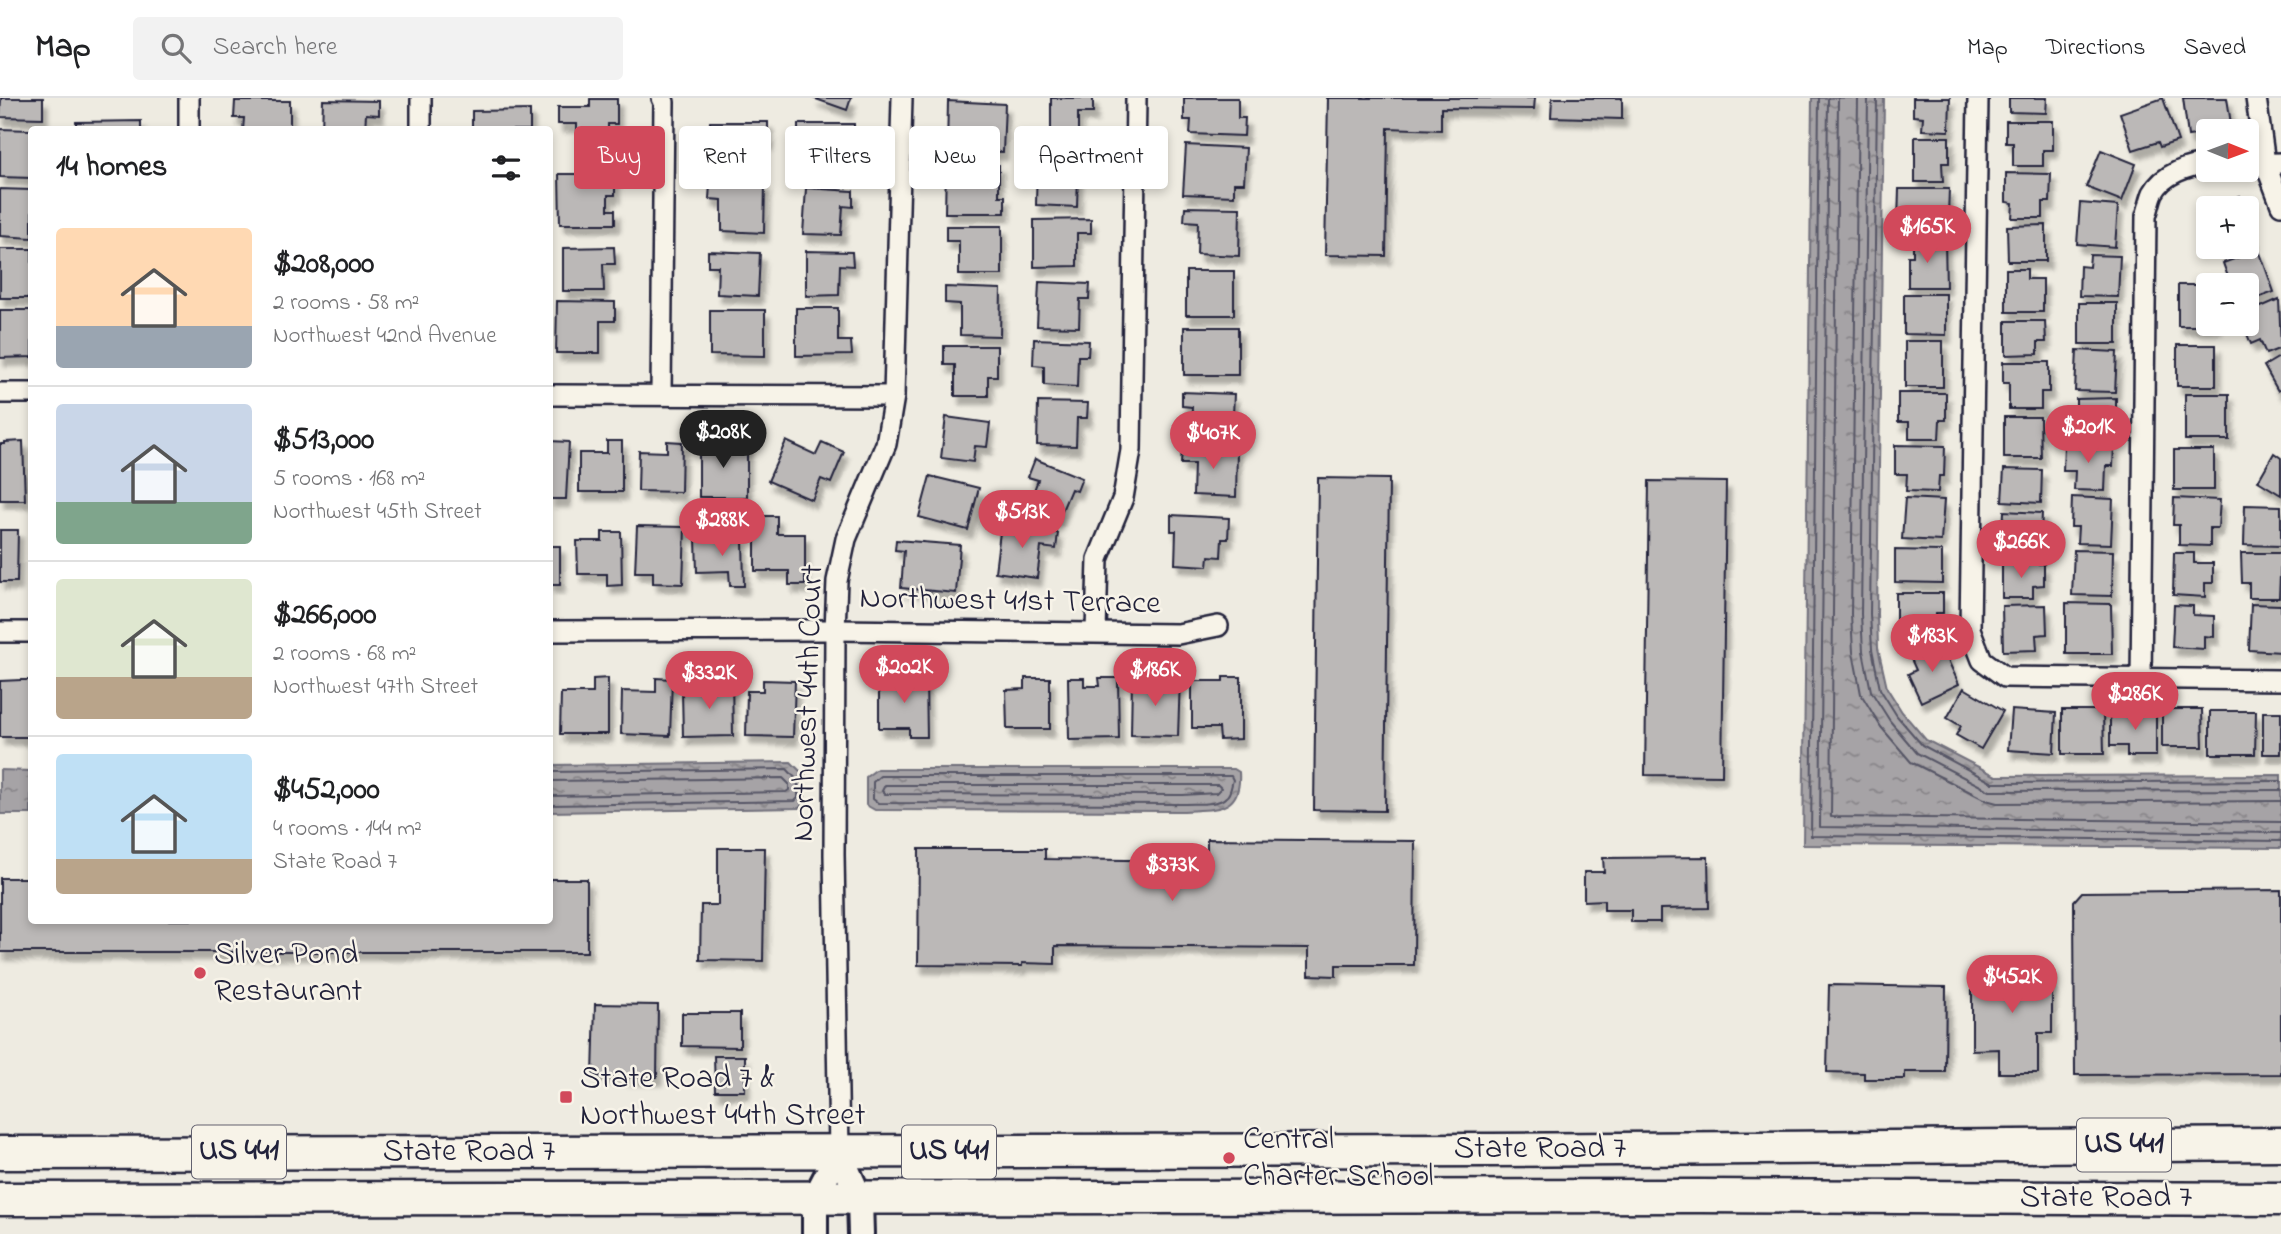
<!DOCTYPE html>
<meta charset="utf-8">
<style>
:root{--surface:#fff;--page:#f2f2f2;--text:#202124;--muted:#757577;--line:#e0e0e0;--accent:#d1495b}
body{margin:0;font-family:"Indie Flower",sans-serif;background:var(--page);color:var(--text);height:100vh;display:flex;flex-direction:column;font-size:26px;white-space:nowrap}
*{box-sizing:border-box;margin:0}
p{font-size:23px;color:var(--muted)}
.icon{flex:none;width:38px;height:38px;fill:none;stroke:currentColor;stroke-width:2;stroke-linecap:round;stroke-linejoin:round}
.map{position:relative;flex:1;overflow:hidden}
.sheet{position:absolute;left:28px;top:28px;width:525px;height:798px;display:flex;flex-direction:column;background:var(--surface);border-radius:7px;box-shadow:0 4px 10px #0003}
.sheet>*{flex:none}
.banner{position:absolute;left:574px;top:28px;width:665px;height:63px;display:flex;gap:14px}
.needle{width:46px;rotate:91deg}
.fabs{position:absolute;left:2196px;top:21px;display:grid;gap:14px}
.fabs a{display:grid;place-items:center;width:63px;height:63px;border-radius:7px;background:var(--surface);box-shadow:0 4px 10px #0003;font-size:35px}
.price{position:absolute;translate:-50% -60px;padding:0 16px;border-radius:24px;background:var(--accent);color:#fff;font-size:23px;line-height:46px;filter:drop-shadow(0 2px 4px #0008)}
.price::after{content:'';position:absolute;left:50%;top:42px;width:21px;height:16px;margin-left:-10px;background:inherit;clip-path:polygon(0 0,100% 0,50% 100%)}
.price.current{background:#222;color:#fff}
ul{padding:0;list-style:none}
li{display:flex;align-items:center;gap:21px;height:175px;padding:0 28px}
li+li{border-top:2px solid var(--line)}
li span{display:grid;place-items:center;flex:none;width:196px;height:140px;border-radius:7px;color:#555}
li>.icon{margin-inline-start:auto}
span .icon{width:84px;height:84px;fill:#fffc;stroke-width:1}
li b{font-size:30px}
h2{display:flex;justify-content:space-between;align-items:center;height:84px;padding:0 28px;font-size:30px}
.pill{padding:0 24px;border-radius:7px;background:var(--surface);box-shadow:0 4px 10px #0003;font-size:24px;line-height:63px}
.pill.current{background:var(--accent);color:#fff}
header{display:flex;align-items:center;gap:42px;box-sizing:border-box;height:98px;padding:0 35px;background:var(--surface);border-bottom:2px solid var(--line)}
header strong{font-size:33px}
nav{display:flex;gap:38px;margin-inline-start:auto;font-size:24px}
.search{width:490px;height:63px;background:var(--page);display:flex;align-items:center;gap:18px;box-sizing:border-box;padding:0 24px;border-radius:7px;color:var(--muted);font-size:26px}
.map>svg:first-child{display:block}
.water{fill:url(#water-ripples);stroke:#716f7b;stroke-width:2}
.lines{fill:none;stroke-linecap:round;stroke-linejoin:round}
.shore{stroke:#575666;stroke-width:2}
.building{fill:#bbb8b7;stroke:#22223b;stroke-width:2;filter:url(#shadow)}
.minor-casing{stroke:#22223b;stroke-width:24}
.tertiary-casing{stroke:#22223b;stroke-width:30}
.primary-casing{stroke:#22223b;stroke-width:37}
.minor{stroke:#f7f3e8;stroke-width:19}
.tertiary{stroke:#f7f3e8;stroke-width:24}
.primary{stroke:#f7f3e8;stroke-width:32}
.poi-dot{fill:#d1495b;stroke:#f7f3e8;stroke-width:2.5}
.labels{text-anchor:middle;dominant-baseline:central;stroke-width:5;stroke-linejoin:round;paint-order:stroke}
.shield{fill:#f7f3e8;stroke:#62616f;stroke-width:2}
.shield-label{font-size:30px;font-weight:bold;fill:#22223b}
.street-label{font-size:32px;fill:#22223b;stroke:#f7f3e8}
.poi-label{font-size:32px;fill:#22223b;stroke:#f7f3e8;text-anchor:start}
</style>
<header>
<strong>Map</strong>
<div class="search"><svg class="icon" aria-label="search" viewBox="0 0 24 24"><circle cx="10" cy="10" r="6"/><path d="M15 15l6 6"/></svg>Search here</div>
<nav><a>Map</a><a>Directions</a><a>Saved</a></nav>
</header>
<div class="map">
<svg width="2281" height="1136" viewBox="0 0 2281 1136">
<defs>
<pattern id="water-ripples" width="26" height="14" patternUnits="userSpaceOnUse" patternTransform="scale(1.75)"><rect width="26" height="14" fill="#a6a3a6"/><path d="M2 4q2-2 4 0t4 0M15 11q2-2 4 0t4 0" fill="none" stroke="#878488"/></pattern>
<filter id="shadow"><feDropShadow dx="4.5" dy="8" stdDeviation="2" flood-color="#0004"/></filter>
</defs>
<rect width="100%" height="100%" fill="#eeebe1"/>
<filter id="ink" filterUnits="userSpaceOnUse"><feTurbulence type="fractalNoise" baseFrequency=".0143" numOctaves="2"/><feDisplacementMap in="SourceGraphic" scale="14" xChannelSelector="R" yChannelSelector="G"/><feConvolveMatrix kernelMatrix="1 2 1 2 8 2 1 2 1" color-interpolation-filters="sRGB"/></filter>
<g filter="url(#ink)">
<g class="water">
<polygon points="1812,0 1884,0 1877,516 1878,550 1887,590 1902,614 1926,642 1996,678 2281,677 2281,750 1803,747"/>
<polygon points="791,664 805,678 805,704 799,710 550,714 550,667"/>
<path d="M877 671H1234L1239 674C1242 715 1214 711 1184 713L875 712 866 707V679Z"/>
<polygon points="0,672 31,673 31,716 0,716"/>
</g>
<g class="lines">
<g class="shore">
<polyline points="1819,0 1811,738 2281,743"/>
<polyline points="1828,0 1820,729 2281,735"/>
<polyline points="1838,0 1831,719 2281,724"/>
<polyline points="1858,0 1851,516 1853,554 1861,596 1881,629 1911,664 1986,702 1997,705 2281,703"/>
<polyline points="1868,0 1861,516 1863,553 1871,593 1890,623 1917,655 1990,693 2281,692"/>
<polyline points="1877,0 1870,516 1872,551 1880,591 1897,618 1922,647 1993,685 2281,683"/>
<polyline points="550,674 787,671 798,683 798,700 795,703 550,707"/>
<path d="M880 678H1231L1233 682C1231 688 1231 696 1226 699 1218 708 1195 705 1184 706L878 705 873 701V684Z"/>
<polyline points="550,683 783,680 789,686 789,692 786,694 550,698"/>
<polygon points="885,687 1218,687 1221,690 1216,695 1183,697 885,696 882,693"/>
</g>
</g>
<g class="building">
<polygon points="1,0 43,0 43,20 0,19"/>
<polygon points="813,0 851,0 847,12"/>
<polygon points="1051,0 1093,0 1093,15 1078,15 1078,48 1037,48 1037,34 1051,34"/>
<polygon points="1184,0 1238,0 1238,20 1245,20 1244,38 1190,36 1191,22 1184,22"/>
<polygon points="1326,0 1535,0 1534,11 1441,10 1441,32 1388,30 1386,158 1325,157 1328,0"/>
<polygon points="1552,0 1622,0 1622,21 1551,19"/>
<polygon points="1913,0 1950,0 1949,33 1922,32 1923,19 1913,18"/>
<polygon points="2009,0 2047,0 2046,15 2009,14"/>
<polygon points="2163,0 2178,43 2160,49 2158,44 2133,52 2120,15"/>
<polygon points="2183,0 2227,0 2232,32 2208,33 2208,35 2188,38"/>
<polygon points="590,1 617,1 617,26 608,26 608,58 577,58 577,26 558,26 558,9 590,9"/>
<polygon points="323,2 379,3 379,17 366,16 365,32 322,32"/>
<polygon points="235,3 290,3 290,32 243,32 244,20 234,20"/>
<polygon points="948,3 1005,6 1003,54 947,52"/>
<polygon points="530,12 530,32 476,32 476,29 472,29 472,13"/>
<polygon points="141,23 141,32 76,32 76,24"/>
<polygon points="2006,23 2053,23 2053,52 2043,52 2043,68 2013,68 2013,45 2006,45"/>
<polygon points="710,24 768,24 768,44 762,44 761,62 750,63 750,73 716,72 716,40 709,39"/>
<polygon points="798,26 854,26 854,41 846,41 847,74 813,74 813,63 798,63"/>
<polygon points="0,31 32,32 32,80 0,79"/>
<polygon points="1915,39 1949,39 1949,65 1942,65 1943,84 1915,84"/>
<polygon points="1186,47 1246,50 1244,85 1234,85 1234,98 1183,96"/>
<polygon points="2101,52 2136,66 2122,103 2086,89"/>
<polygon points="1037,59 1092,61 1091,76 1078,75 1077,109 1036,107"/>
<polygon points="946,66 999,67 999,98 1005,98 1005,115 945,115"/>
<polygon points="2006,75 2051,76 2050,104 2043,104 2043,120 2012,120 2013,105 2006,104"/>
<polygon points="559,76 615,76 615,97 608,97 608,112 615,112 615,126 560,126"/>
<polygon points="710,86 765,87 764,135 722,133 722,102 709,101"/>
<polygon points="806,90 853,93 853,109 843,108 841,137 803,136"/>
<polygon points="0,91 32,92 32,140 0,138"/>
<polygon points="1899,91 1949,91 1948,117 1942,117 1942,137 1911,137 1911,123 1898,123"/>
<polygon points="2240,98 2244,110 2208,110 2208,139 2205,140 2197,111"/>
<polygon points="2080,105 2118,108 2115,149 2077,146"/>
<polygon points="1185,109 1240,110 1239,158 1197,156 1198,124 1184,123"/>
<polygon points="2247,120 2254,142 2247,144"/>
<polygon points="1091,121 1091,135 1077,135 1077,168 1034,169 1034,122"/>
<polygon points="2046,127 2046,163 2008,163 2007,128"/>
<polygon points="946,128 1002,128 1002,177 959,177 959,143 946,143"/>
<polygon points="1913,143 1945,143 1946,189 1908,189 1908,158 1913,158"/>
<polygon points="614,149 615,166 603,166 604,193 563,193 563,150"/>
<rect x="0" y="151" width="32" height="49"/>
<polygon points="2259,152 2274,194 2247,204 2247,187 2231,187 2223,165"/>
<polygon points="708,153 760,155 758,198 717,196 718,168 708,168"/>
<polygon points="806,153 852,154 853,168 840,167 839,197 806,198"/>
<polygon points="2090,157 2120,158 2118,199 2079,198 2080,168 2089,169"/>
<polygon points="2006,171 2027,171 2027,181 2043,181 2043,214 2006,214"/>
<rect x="1186" y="173" width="48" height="44"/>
<polygon points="1039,184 1090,186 1089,201 1080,201 1079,229 1037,228"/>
<polygon points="2178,187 2203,187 2203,195 2208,195 2208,226 2217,226 2217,228 2178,228"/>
<polygon points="945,189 1001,191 1000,238 960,237 960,206 945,205"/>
<polygon points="1904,196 1946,196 1946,237 1904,236"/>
<polygon points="2279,201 2281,250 2266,256 2260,242 2251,246 2243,226 2247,226 2247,215"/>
<polygon points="557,203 615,204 615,223 600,223 600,255 556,255"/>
<rect x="2079" y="205" width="38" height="41"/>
<polygon points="796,210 838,210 838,243 851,243 852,257 796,258"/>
<polygon points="0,212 32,212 32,259 0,260"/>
<polygon points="710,212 765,212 765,258 710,257"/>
<polygon points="2006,223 2045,223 2046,244 2038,244 2038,256 2006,257"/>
<rect x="1184" y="229" width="54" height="48"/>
<polygon points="1034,241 1089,243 1088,258 1078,258 1077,289 1044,287 1044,268 1033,267"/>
<rect x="1905" y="243" width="38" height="46"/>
<rect x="2177" y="247" width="39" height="41"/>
<polygon points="944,248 997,248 997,278 988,278 988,298 955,298 955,267 944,267"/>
<polygon points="2077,252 2117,254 2115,294 2075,293"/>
<polygon points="2281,258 2281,291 2278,293 2264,268"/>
<polygon points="2003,264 2049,264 2049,294 2041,294 2041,311 2009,311 2009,285 2003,285"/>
<polygon points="1182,294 1234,296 1232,339 1191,337 1192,309 1182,308"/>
<polygon points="1898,295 1946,295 1946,322 1940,322 1939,341 1909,341 1909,324 1898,324"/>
<rect x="2185" y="296" width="44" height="46"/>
<polygon points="2116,300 2116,341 2076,341 2076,301"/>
<polygon points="1038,304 1088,305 1087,320 1077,320 1076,348 1037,347"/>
<polygon points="946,319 990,325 987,349 975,348 973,364 941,360"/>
<polygon points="2004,319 2040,319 2041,360 2004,360"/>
<polygon points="23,343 25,402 0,402 0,346 5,346 5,344"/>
<polygon points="550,343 569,344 566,401 550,401"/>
<polygon points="607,343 622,343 622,394 579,394 579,355 607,355"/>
<polygon points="667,343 682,344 681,394 638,393 639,353 667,354"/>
<polygon points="728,343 747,343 747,399 699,399 699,347 728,347"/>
<polygon points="786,343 816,357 822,344 844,354 831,385 821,381 812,402 768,383"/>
<polygon points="2064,346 2114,348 2113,368 2106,368 2105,393 2074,392 2075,373 2063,373"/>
<polygon points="1895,347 1945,348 1944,378 1939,378 1938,394 1906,393 1907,376 1895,376"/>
<polygon points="1182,349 1237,351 1236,399 1193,397 1194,366 1181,366"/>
<rect x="2174" y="352" width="40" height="40"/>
<polygon points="2274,355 2281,360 2281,397 2258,383"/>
<polygon points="1035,361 1082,380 1077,393 1071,391 1058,422 1027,410 1038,382 1028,379"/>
<polygon points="2004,371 2042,372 2041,405 2002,403"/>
<polygon points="930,378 979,390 968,432 919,419"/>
<polygon points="1318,380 1389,381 1385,713 1314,712"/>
<polygon points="1649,383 1726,384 1722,678 1645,677"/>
<polygon points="2072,399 2113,401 2111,446 2077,445 2078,429 2071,429"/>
<polygon points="1905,400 1944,402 1941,443 1902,441"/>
<polygon points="2174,400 2220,402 2218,430 2210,430 2210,448 2179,447 2179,427 2173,427"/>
<polygon points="2245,407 2281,408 2281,448 2244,447"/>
<polygon points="2004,413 2042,415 2040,459 2002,456"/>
<polygon points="1171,417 1229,420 1228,441 1222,441 1221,459 1209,458 1208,468 1175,466 1176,433 1171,433"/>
<polygon points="755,418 777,418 777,436 805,436 805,487 789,487 789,473 755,473"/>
<polygon points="1001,426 1058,435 1056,451 1041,449 1037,480 995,474"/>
<polygon points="637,428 685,429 683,486 653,485 653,474 635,474"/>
<polygon points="0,432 18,432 17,484 0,484"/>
<polygon points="602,434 621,434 622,487 607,488 607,476 578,476 577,443 602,443"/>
<polygon points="696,440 743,440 744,488 730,488 729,473 697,474"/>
<polygon points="896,442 960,447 956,495 901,490 904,453 895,452"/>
<rect x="550" y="448" width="10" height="39"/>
<polygon points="1895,452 1942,453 1942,485 1895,484"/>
<polygon points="2074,452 2113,453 2112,498 2072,497"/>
<polygon points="2174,455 2194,455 2194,465 2213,465 2213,485 2205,485 2205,499 2173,497"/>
<polygon points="2241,455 2281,455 2279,500 2249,500 2249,485 2242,485"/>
<polygon points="2002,466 2044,466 2044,487 2033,488 2033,500 2002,500"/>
<polygon points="1896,495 1943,495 1943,515 1936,515 1936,541 1905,541 1905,524 1896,524"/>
<polygon points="2066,505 2111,506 2112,556 2066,556"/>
<polygon points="2251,506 2281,507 2281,554 2249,552"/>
<polygon points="2046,507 2047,536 2036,537 2037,552 2003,553 2002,508"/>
<polygon points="2174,507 2193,508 2193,517 2214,518 2214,539 2204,538 2204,551 2172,549"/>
<polygon points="1941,547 1959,586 1921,604 1908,576 1916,572 1911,561"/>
<polygon points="1223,579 1241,579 1241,641 1220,642 1219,630 1192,630 1192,583 1223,583"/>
<polygon points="608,580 608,636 560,636 561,595 593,595 593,581"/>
<polygon points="656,580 672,581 670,638 621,636 622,593 656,594"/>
<polygon points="717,580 732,580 733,638 683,639 682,593 717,592"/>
<polygon points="879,580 926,581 927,639 909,639 909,630 879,630"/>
<polygon points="1025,580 1050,580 1050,631 1007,631 1006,592 1025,591"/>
<polygon points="1068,580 1084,580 1084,588 1100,588 1099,580 1118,580 1119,641 1069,642"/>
<polygon points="1132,580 1145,580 1144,588 1160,588 1161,580 1180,580 1178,638 1131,637"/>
<polygon points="21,582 32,582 32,639 0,639 0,583"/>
<polygon points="763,582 795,583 793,639 746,638 747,593 763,593"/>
<polygon points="1964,590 2003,613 1981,651 1956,637 1961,628 1947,620"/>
<polygon points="2129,611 2156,611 2156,658 2127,658 2127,648 2110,648 2110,617 2129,617"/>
<polygon points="2162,611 2202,611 2203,649 2162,649"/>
<polygon points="2011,612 2056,615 2054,655 2008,652"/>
<polygon points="2062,612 2103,612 2104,656 2062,656"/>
<polygon points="2210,613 2256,613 2255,656 2210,656"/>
<rect x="2263" y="614" width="18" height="42"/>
<polygon points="1207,741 1415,743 1414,867 1336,867 1336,878 1309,877 1309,850 1055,848 1055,866 1022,865 1022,868 918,867 919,751 1045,751 1045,761 1207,763"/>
<polygon points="718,750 765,750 763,863 700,862 701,807 718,807"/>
<polygon points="1708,759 1709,810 1660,811 1660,824 1631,824 1631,812 1604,812 1604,802 1584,803 1584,774 1604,774 1603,760"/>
<polygon points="0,780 32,780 32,822 550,822 550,781 587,781 587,854 0,854"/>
<polygon points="2281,792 2281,976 2075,977 2074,803 2082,794"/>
<polygon points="1972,871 2052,871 2052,935 2038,935 2038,975 1999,975 1999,951 1972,952"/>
<polygon points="1829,887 1946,889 1945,974 1905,974 1905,981 1864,981 1864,975 1827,974"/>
<polygon points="595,906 658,907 657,979 593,978"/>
<polygon points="682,915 740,915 740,949 682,948"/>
<polygon points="714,958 745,958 745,993 715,993"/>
</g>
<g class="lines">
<defs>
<g id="minor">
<polyline points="421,0 421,32"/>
<polyline points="1978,0 1970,531 1982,562 2005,579 2281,582"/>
<polyline points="2256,0 2265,65 2281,107"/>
<polyline points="189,32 189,0"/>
<polyline points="2247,66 2281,65"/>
<polyline points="0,295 32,295"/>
<polyline points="661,296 664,4 662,0"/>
<polyline points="550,297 894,298"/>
<polyline points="550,533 835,532 1178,536 1218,528"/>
<polyline points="0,534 32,534"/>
<polyline points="1096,534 1098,461 1123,400 1131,352 1136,0"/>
<path d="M2141 582 2146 118C2149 110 2150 102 2153 95 2163 76 2189 67 2208 66"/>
<polyline points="839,1054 834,757 835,532 837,483 846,441 886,346 894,298 902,0"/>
</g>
<g id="tertiary">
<polyline points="839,1054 860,1101 861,1136"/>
<polyline points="815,1136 815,1100 839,1054"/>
</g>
<g id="primary">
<polyline points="0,1055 1491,1052 2281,1046"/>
<polyline points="0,1101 1700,1098 2281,1101"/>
</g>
</defs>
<use href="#minor" class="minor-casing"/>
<use href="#tertiary" class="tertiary-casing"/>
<use href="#primary" class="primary-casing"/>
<use href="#minor" class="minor"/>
<use href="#tertiary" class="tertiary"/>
<use href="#primary" class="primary"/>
</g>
</g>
<g class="poi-dot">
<circle cx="200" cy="875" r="7"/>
<rect x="559" y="992" width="14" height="14" rx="3.5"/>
<circle cx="1229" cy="1060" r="7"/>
</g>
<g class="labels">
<g class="shield">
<rect x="2077" y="1020.5" width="94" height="53" rx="5"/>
<rect x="192" y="1027.5" width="94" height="53" rx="5"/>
<rect x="902" y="1027.5" width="94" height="53" rx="5"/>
</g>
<g class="shield-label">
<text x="2124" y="1047">US 441</text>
<text x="239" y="1054">US 441</text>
<text x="949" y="1054">US 441</text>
</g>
<g class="street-label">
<text transform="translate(1010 504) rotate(1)">Northwest 41st Terrace</text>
<text transform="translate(809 605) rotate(-88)">Northwest 44th Court</text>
<text x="1540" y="1051">State Road 7</text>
<text x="469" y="1054">State Road 7</text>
<text x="2106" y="1100">State Road 7</text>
</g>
<g class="poi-label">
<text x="214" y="857">Silver Pond<tspan x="214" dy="37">Restaurant</tspan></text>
<text x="580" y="981">State Road 7 &amp;<tspan x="580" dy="37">Northwest 44th Street</tspan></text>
<text x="1243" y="1042">Central<tspan x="1243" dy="37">Charter School</tspan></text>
</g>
</g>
</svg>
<div class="fabs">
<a><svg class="needle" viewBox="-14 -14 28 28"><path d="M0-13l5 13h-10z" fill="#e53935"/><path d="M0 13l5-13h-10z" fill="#757577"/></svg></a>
<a>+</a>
<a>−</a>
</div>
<b class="price" style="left:1927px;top:167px">$165K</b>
<b class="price" style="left:2088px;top:367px">$201K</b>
<b class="price current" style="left:723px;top:372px">$208K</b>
<b class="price" style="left:1213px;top:373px">$407K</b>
<b class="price" style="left:1022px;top:452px">$513K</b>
<b class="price" style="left:722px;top:460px">$288K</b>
<b class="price" style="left:2021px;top:482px">$266K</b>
<b class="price" style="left:1932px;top:576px">$183K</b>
<b class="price" style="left:904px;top:607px">$202K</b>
<b class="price" style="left:1155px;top:610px">$186K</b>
<b class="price" style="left:709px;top:613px">$332K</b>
<b class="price" style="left:2135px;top:634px">$286K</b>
<b class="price" style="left:1172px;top:805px">$373K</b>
<b class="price" style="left:2012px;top:917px">$452K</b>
<div class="banner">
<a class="pill current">Buy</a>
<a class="pill">Rent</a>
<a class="pill">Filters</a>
<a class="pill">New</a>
<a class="pill">Apartment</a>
</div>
<section class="sheet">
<h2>14 homes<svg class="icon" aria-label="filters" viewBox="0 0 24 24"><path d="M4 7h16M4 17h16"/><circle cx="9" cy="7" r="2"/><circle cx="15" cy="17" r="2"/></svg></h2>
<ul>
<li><span style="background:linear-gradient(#ffd9b3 70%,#9aa5b1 0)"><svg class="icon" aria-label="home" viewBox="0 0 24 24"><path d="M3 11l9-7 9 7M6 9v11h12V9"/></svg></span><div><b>$208,000</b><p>2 rooms · 58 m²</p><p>Northwest 42nd Avenue</p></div></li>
<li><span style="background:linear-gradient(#c9d6e8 70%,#7fa58c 0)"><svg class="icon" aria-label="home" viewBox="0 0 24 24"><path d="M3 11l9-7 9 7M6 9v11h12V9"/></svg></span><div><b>$513,000</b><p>5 rooms · 168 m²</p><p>Northwest 45th Street</p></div></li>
<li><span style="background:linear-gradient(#dfe7d0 70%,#b9a48a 0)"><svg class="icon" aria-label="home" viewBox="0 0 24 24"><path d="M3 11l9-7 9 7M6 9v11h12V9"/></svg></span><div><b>$266,000</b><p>2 rooms · 68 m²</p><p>Northwest 47th Street</p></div></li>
<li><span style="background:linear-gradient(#bfe0f5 75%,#b9a48a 0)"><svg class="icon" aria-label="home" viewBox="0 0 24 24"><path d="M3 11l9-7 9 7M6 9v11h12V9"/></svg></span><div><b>$452,000</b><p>4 rooms · 144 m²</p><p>State Road 7</p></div></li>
</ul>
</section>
</div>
